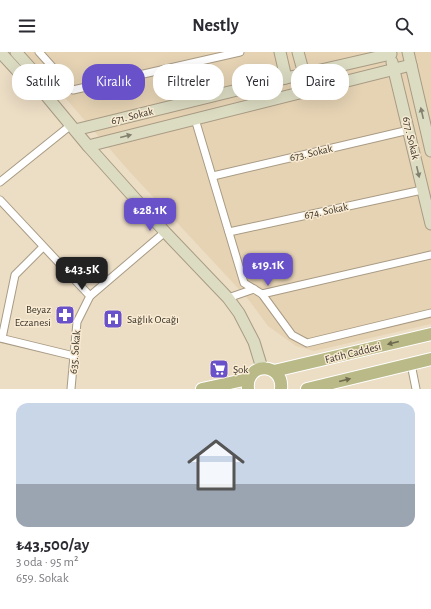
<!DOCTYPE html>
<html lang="tr">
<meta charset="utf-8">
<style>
:root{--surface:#fff;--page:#f7f7f7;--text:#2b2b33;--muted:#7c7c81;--line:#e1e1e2;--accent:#6951ca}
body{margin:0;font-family:"Alegreya Sans",sans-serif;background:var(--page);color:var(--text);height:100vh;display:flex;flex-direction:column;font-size:15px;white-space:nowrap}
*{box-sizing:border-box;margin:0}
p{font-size:13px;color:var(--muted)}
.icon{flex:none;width:22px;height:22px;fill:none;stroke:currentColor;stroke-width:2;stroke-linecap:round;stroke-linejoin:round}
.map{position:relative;height:337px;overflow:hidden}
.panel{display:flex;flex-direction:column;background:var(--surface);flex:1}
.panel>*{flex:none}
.guide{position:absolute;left:12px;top:12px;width:407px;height:36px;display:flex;gap:8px}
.price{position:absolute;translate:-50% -34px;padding:0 9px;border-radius:8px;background:var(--accent);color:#fff;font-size:13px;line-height:26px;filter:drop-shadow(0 1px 2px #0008)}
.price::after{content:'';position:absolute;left:50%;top:24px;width:12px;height:9px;margin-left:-6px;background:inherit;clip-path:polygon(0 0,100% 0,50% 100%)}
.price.active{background:#222;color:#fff}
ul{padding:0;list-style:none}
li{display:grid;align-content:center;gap:8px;height:212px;padding:0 16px}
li+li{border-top:1px solid var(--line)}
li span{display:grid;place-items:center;height:124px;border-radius:12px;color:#555}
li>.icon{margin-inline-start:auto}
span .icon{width:72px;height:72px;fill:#fffc;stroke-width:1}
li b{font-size:17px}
.chip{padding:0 14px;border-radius:16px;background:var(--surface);box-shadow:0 4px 16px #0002;font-size:14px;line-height:36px}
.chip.active{background:var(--accent);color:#fff}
header{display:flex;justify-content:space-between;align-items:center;height:52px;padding:0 16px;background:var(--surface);font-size:18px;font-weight:700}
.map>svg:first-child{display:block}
.built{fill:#e6d3b4}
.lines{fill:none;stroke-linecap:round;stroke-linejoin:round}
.street-casing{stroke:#a99b84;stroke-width:9}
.secondary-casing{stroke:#a99b84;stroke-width:13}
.primary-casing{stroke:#fff;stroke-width:14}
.street{stroke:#fff;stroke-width:7}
.secondary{stroke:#dcdcc3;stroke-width:11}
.primary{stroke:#b9ba87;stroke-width:12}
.oneway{fill:#83806f}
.oneway2{fill:#6d6a50}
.labels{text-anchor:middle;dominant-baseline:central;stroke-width:3;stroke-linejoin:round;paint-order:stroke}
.street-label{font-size:11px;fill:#3a352b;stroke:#f9ead2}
.poi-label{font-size:11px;fill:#3a352b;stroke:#f9ead2;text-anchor:start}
</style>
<header><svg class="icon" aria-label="menu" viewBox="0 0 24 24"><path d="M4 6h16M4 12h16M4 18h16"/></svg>Nestly<svg class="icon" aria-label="search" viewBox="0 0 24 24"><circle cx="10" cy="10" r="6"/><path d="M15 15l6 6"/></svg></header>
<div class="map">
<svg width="431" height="337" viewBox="0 0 431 337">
<rect width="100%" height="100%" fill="#ecddc5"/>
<polygon class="built" points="25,0 431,0 431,272 314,299 296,294 268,274 248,247 129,119"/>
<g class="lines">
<defs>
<g id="street">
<polyline points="39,0 73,38 240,0"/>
<polyline points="195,67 244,231 262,242 292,283 307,291 431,261"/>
<polyline points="213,124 409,78"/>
<polyline points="0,130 71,73"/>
<polyline points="0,148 90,244"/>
<polyline points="229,180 422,138"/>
<polyline points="262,242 431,203"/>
<polyline points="228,246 254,237"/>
<polyline points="0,286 74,304"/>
<polyline points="2,286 15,223 43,195"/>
<polyline points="411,312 416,337"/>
<polyline points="71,337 77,270 90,244 165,180"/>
</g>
<g id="secondary">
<polyline points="0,0 36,39 44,41 88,94 165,180 228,246 239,261 254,290 262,316"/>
<polyline points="16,0 44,31 44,41"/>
<polyline points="280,0 286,26"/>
<polyline points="298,0 304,22"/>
<polyline points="408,0 431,99"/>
<polyline points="392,10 431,172"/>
<polyline points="75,78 286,26 391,2"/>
<polyline points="88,94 411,13"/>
</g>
<g id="primary">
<polyline points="274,319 431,282"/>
<polyline points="202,337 248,327"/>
<path d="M248 337C245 309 284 310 281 337"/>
<polyline points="307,337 431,307"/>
</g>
</defs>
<use href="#street" class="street-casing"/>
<use href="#secondary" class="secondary-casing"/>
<use href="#primary" class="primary-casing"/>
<use href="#street" class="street"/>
<use href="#secondary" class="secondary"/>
<use href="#primary" class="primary"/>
</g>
<defs><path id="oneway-solid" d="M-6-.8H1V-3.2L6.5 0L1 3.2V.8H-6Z"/></defs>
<g class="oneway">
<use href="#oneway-solid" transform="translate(422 61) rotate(-103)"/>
<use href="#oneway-solid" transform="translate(126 84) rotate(-14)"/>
<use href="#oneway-solid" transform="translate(418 120) rotate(77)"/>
</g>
<g class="oneway2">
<use href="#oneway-solid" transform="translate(393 291) rotate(166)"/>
<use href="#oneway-solid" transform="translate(345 328) rotate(-14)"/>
</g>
<defs>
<symbol id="pharmacy-square" viewBox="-11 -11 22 22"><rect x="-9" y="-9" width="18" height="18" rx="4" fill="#6951ca" stroke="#f9ead2"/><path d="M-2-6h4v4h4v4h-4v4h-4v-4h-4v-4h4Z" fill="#fff"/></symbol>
<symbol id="hospital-square" viewBox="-11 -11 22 22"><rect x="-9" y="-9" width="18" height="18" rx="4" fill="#6951ca" stroke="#f9ead2"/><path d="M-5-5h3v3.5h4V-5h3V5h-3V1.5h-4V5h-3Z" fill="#fff"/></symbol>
<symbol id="supermarket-square" viewBox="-11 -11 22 22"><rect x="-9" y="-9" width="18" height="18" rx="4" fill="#6951ca" stroke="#f9ead2"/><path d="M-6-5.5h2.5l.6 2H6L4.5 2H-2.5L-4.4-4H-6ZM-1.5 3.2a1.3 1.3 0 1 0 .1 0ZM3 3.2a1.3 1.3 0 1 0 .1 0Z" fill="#fff"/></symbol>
</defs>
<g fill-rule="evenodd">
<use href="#pharmacy-square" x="54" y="252" width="22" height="22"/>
<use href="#hospital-square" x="102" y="256" width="22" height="22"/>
<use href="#supermarket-square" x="208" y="306" width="22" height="22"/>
</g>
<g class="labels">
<g class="street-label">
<text transform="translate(132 64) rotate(-14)">671. Sokak</text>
<text transform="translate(411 86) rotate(77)">677. Sokak</text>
<text transform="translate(311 101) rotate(-13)">673. Sokak</text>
<text transform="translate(326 159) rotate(-12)">674. Sokak</text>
<text transform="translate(75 300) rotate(-85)">635. Sokak</text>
<text transform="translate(353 301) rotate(-14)">Fatih Caddesi</text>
</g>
<g class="poi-label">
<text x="51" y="257" text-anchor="end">Beyaz<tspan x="51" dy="13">Eczanesi</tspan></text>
<text x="127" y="267">Sağlık Ocağı</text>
<text x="233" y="317">Şok</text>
</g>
</g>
</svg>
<b class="price" style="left:150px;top:180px">₺28.1K</b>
<b class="price" style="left:268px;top:235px">₺19.1K</b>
<b class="price active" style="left:82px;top:239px">₺43.5K</b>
<div class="guide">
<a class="chip">Satılık</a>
<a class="chip active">Kiralık</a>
<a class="chip">Filtreler</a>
<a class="chip">Yeni</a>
<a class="chip">Daire</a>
</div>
</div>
<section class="panel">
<ul>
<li><span style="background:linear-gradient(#c9d6e8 65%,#9aa5b1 0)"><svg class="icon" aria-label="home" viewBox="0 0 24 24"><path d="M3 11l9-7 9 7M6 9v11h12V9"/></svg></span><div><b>₺43,500/ay</b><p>3 oda · 95 m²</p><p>659. Sokak</p></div></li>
</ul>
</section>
